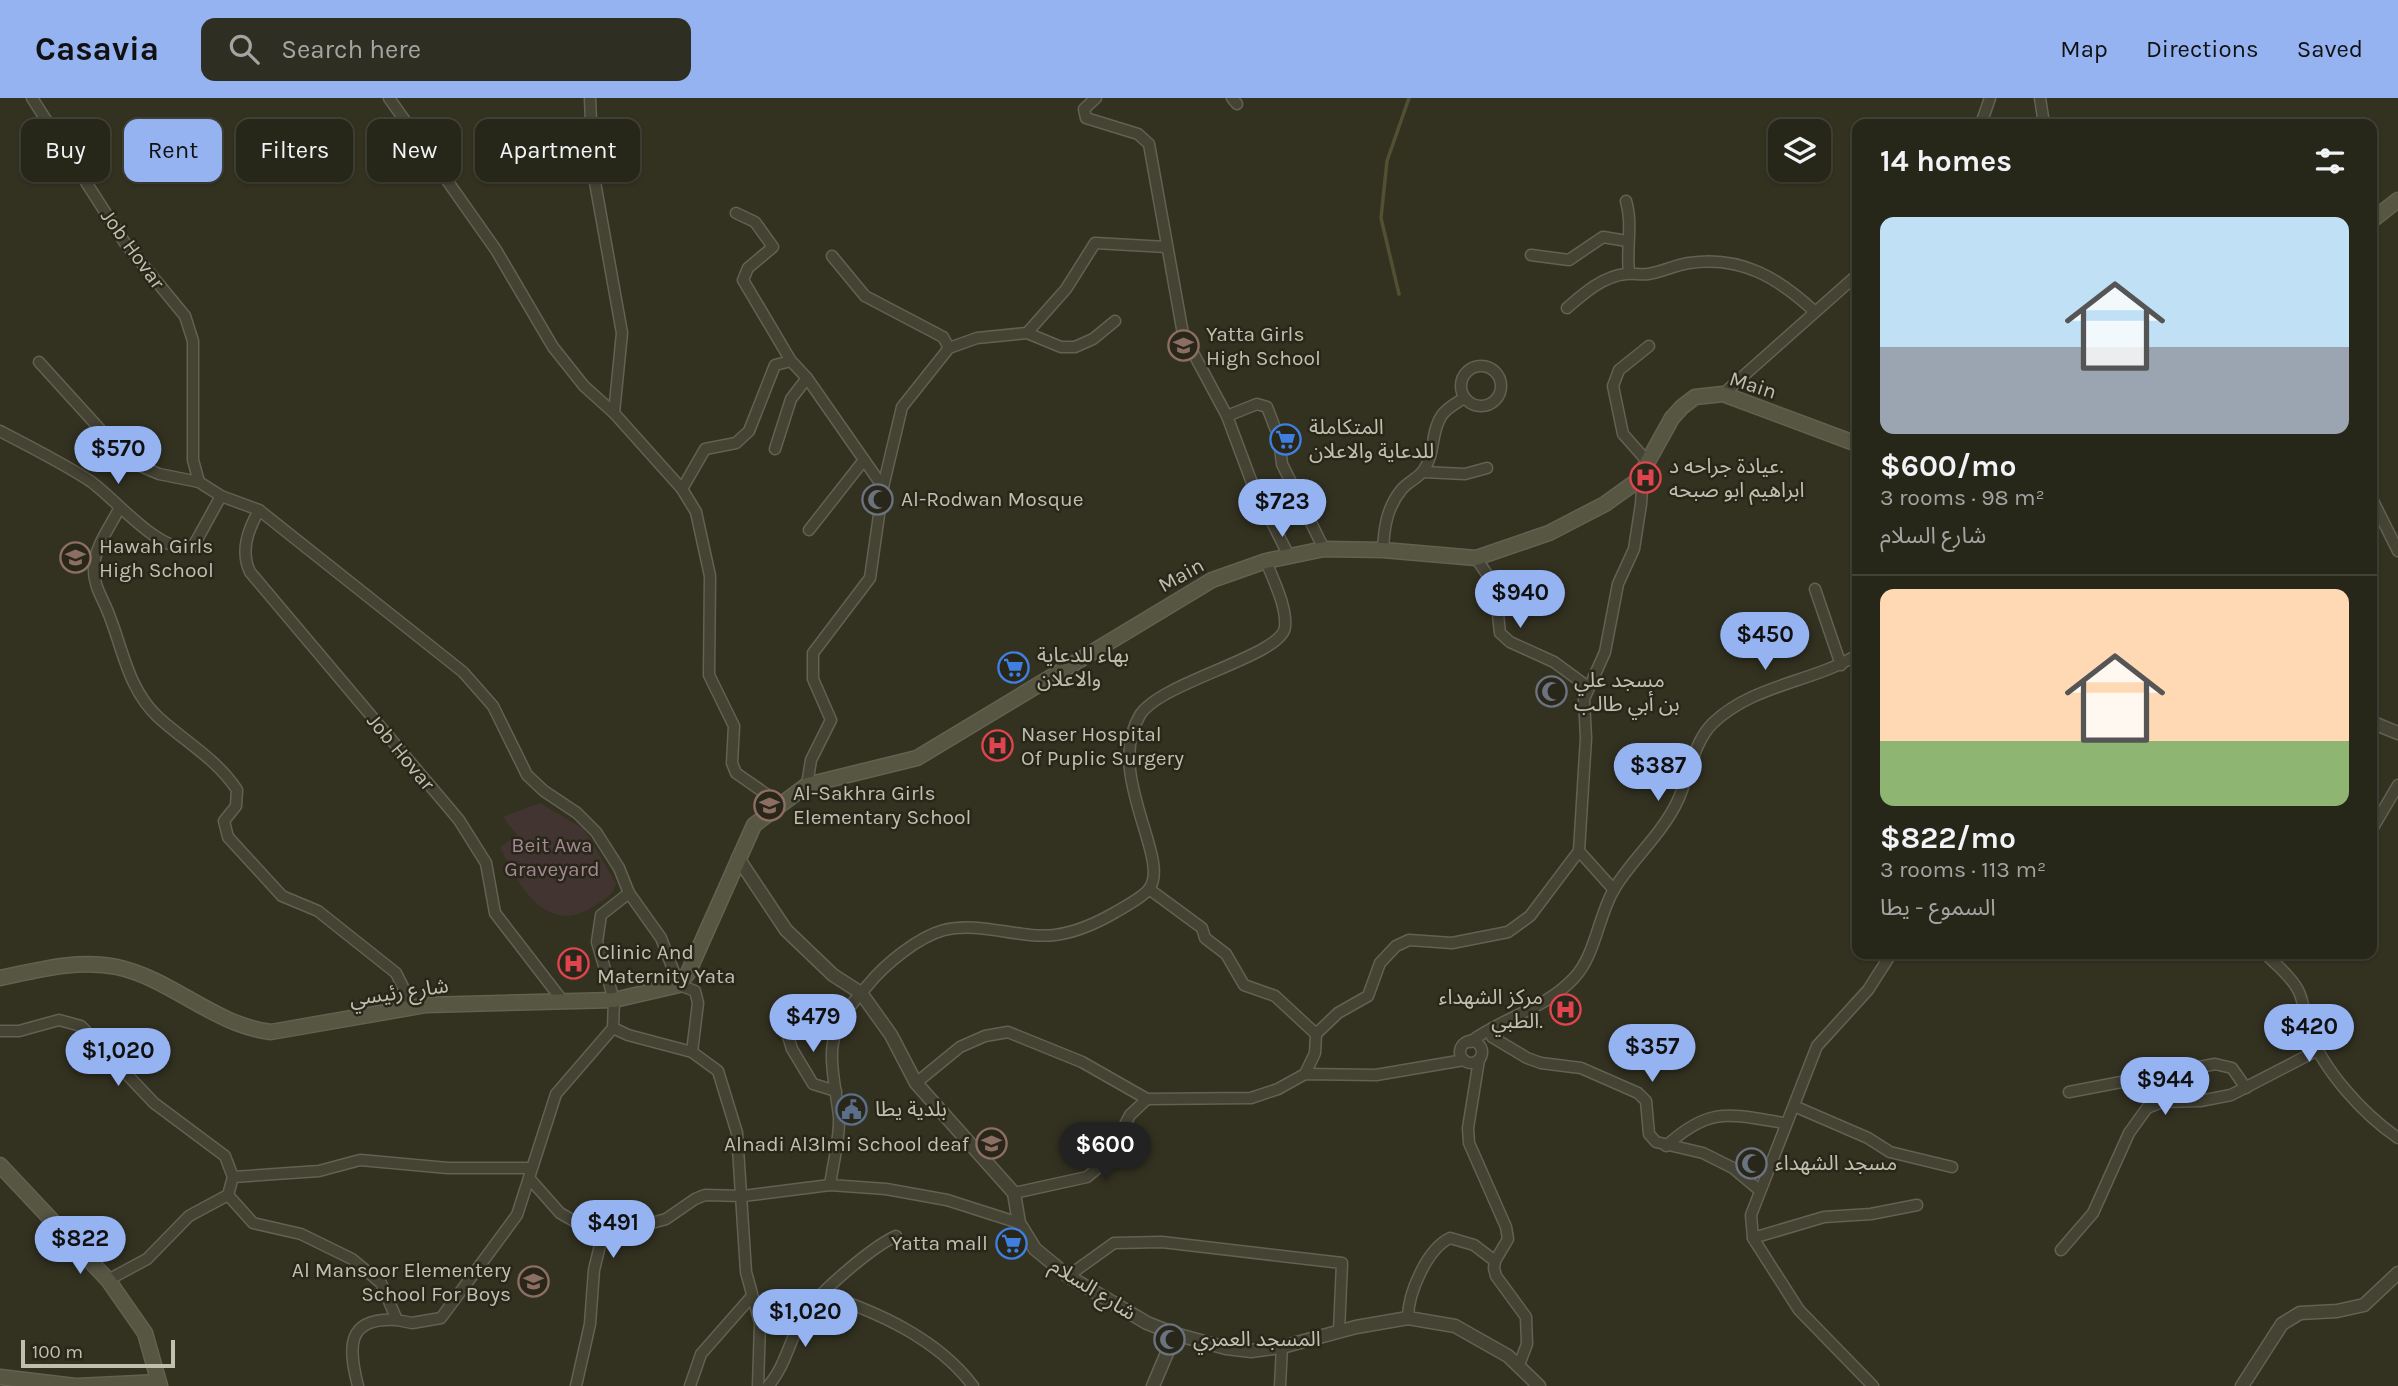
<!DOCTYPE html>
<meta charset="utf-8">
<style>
:root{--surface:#262619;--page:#2e2e22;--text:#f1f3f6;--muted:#a4a5a2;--line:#424338;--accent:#95b2f1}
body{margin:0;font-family:Karla,"Noto Sans Arabic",sans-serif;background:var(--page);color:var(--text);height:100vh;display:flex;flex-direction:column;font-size:26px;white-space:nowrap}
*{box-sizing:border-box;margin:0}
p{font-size:23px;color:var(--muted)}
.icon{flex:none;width:38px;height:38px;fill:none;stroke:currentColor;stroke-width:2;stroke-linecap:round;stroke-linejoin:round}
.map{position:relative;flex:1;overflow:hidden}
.drawer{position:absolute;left:1852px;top:21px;width:525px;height:840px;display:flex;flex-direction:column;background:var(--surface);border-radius:14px;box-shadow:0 2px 5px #0004,0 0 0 2px var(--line)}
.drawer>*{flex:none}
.top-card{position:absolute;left:21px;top:21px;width:665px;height:63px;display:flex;gap:14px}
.tools{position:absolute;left:1768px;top:21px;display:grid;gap:14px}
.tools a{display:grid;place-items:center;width:63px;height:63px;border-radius:14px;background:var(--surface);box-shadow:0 2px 5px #0004,0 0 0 2px var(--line);font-size:35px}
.scale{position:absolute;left:21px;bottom:18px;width:154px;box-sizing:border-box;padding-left:7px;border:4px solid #c1c0af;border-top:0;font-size:19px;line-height:24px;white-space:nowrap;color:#c1c0af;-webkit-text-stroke:5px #28271a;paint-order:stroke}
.price{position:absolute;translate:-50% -60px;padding:0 16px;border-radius:24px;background:var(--accent);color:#111;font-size:23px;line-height:46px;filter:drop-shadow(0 2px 4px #0008)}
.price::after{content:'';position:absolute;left:50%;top:42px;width:21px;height:16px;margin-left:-10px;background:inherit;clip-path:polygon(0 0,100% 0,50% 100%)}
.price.on{background:#222;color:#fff}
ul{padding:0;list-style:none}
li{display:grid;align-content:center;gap:14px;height:371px;padding:0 28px}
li+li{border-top:2px solid var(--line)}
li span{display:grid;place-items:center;height:217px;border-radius:14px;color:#555}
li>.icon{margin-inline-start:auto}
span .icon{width:126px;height:126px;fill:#fffc;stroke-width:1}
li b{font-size:30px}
h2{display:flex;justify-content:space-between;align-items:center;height:84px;padding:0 28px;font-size:30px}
.chip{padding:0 24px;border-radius:14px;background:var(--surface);box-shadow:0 2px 5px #0004,0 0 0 2px var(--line);font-size:24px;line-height:63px}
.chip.on{background:var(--accent);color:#111}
header{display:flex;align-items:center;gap:42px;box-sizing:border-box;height:98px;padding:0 35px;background:var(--accent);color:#111}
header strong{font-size:33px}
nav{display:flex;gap:38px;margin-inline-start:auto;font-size:24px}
.search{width:490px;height:63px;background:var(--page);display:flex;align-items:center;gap:18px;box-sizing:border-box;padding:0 24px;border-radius:14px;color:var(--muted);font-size:26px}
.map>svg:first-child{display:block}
.green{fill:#423531}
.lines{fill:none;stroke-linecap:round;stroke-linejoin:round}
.stream{stroke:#515032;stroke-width:3.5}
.minor-casing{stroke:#626152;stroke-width:13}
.tertiary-casing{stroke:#626152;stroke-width:15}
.secondary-casing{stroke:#626152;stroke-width:17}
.minor{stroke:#444334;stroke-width:10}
.tertiary{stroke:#444334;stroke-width:12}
.secondary{stroke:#565643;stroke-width:14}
.labels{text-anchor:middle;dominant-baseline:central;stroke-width:5;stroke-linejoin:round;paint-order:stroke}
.street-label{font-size:21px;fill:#c1c0af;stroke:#28271a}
.poi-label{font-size:21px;fill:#c1c0af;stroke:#28271a;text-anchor:start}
.park-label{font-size:21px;fill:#a58793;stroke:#28271a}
</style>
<header>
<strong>Casavia</strong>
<div class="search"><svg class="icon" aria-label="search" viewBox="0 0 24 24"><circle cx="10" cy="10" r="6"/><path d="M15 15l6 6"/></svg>Search here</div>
<nav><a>Map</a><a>Directions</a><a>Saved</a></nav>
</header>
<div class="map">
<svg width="2398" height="1288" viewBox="0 0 2398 1288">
<rect width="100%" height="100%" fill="#333221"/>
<path class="green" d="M540 705 584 731 616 786C612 798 604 802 594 808 547 840 517 786 500 749L517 737 503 719Z"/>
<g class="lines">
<polyline class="stream" points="1399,196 1381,120 1387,63 1409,0"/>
<defs>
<g id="minor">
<polyline points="32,0 125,145 185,218 193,243 193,362 199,384 221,398 259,412 463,574 493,608 527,677 544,693 577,715 596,734 619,770 629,795 601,817 597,844 614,902 613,930 556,996 517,1117 441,1220 412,1225 397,1222 381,1185 352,1161 301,1136 253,1125 228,1097"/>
<polyline points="389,0 496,152 553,249 584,288 614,315"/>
<polyline points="590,0 593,73 622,235 614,315 682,391 696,414 710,478 709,577 734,628 732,665 736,675 779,705"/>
<polyline points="1096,0 1084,11 1086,20 1138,36 1149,46 1183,236 1227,318 1252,385 1289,458"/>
<polyline points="1232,0 1237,6"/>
<polyline points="2040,0 2044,26"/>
<polyline points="1981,26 1990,0"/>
<path d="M1626 103C1633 126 1626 151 1629 175"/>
<polyline points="736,115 755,124 773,149 748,170 743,182 791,263"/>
<polyline points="1531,157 1569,162 1603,139 1627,143"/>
<polyline points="832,158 865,198 943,239 949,250"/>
<path d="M1567 210C1583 196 1603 178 1626 176 1633 175 1641 177 1648 176 1662 174 1675 167 1689 165 1741 157 1778 180 1814 213"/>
<polyline points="1027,235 1066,191 1095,145 1166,149"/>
<polyline points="39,264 118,351 138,367 159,376 199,384"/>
<circle cx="1481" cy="288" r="20"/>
<polyline points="1723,296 1857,177"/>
<polyline points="1227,318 1257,306 1267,309 1279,340 1282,366 1324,451"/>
<path d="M0 333C30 349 61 364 90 383 115 400 158 455 191 450L194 447 221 398"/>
<polyline points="775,351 791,301 807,280"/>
<polyline points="1646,362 1623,336 1613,288 1619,272 1649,248"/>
<polyline points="1423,374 1465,376 1487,370"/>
<polyline points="682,391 705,351 736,345 749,333 775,267 791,263 807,280 883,389"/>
<polyline points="2371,399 2398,453"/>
<path d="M119 411C110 429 95 448 94 469 93 487 102 499 108 514 123 551 128 591 158 619 184 643 217 661 237 692L236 708 224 723 228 739 282 798 318 813 396 875 403 889 405 911"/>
<path d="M259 412C248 432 240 453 250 474L459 722 486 765 495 815 562 902"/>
<polyline points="809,432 864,362"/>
<path d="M1383 452C1384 429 1387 409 1402 391 1408 384 1418 380 1423 373 1436 356 1430 334 1442 317 1447 310 1457 305 1464 300"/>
<polyline points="1476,460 1495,488 1500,535 1510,544 1554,564 1588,589"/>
<polyline points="1815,491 1841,567"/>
<polyline points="807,687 811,662 831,622 813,581 813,555 870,480 883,389 902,309 949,250 977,240 1027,235 1061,249 1075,249 1093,241 1115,223"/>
<polyline points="2371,733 2398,687"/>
<polyline points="1579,753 1614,792"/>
<polyline points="1149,791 1202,830 1205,840 1226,856 1244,887 1275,898 1316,936 1315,955 1305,976"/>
<polyline points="629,795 661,840 679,887 695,893 698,905 692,954"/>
<path d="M2266 856C2277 868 2291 878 2298 892 2305 905 2304 920 2309 933 2324 973 2363 1016 2398 1040"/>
<polyline points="784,925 792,951 813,986 836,993"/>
<polyline points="613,930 628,937 692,954 718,973 737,1035 746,1174 760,1225 758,1288"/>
<polyline points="0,933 19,933 59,922 81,928 154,1005 225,1058 233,1079 228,1097 189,1118 147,1161 108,1182"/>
<polyline points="1316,936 1338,915 1368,898 1380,865 1396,848 1409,842 1452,845 1508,834 1530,818 1579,753 1586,640 1584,601 1605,554 1618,486 1634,451 1641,406 1642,391 1637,383"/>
<polyline points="1492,939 1527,960 1541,965 1581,970 1638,995 1646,1003 1649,1036 1656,1044 1703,1055 1733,1070 1758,1091"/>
<circle cx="1471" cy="954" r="11"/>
<path d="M1470 944C1503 919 1544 912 1574 880 1595 858 1598 820 1613 793 1630 763 1662 737 1678 702 1689 678 1694 643 1713 625 1754 586 1811 585 1857 557"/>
<polyline points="1479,962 1468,1030 1469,1045 1506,1129 1508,1141 1495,1163 1494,1170 1496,1178 1526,1219 1527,1246 1519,1267"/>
<polyline points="916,985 960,949 985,938 1008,934 1082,964 1147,1001 1251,1000 1278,991 1305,976 1376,977 1464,962"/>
<polyline points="2069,994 2215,966 2232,970 2246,990"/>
<polyline points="1794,1008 1868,1040 1890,1054 1952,1069"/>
<path d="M1666 1048C1710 1008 1729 1016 1784 1025"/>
<polyline points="233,1079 319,1073 360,1062 448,1070 531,1070"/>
<polyline points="529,1080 560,1115 602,1139 594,1172 590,1226 576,1288"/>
<polyline points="1014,1095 1087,1079 1106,1063 1130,1017 1147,1001"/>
<path d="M1019 1125 947 1102 886 1091 830 1087C833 1065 840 1040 839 1019 837 998 829 964 833 945 837 922 853 904 868 887 885 866 918 839 944 832 981 823 1018 841 1055 837 1077 834 1095 826 1114 815 1124 809 1142 800 1149 791 1172 762 1104 676 1140 617 1160 584 1282 558 1285 529 1287 508 1273 482 1266 463"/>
<polyline points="602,1139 666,1121 695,1101 705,1097 743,1098 830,1087"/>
<polyline points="1753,1140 1824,1119 1871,1116 1917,1107"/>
<polyline points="2061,1152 2093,1115 2129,1035 2147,1010 2162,1004 2200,1003 2231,997 2318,952"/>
<polyline points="1068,1178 1114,1145 1162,1144 1342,1165 1339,1233"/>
<path d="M823 1196C878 1214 938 1241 973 1288"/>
<path d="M1408 1220C1408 1195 1427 1151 1450 1140L1474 1147 1495 1163"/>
<path d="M358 1288C348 1249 346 1219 397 1222"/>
<polyline points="690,1288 701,1256 752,1198"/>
<path d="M768 1288C785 1269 790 1242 802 1220 815 1197 872 1149 896 1138"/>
<polyline points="1280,1288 1282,1249"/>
<polyline points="1873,1288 1799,1212 1753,1140 1751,1117 1817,948 1868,892 1891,856"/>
</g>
<g id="tertiary">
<polyline points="2371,624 2398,635"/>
<polyline points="738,760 786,832 833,877 861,895 891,937 916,985 1014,1095 1019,1125 1035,1151 1068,1178 1147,1225 1175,1236 1226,1250 1251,1253 1282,1249 1356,1229 1408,1220 1455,1228 1508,1258 1539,1288"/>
<polyline points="1153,1288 1175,1236"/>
<polyline points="2242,1288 2282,1226 2300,1215 2337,1213 2364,1207 2398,1175"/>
</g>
<g id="secondary">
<polyline points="2371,123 2398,102"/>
<path d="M0 880C38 872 78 861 117 869 172 881 214 927 271 934L426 907 614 902 679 887 688 875 754 727 807 687 917 660 1212 482 1266 463 1324 451 1383 452 1476 460 1549 435 1605 406 1637 383 1672 320 1682 309 1695 299 1723 296 1857 346"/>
<polyline points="0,1067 108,1182 145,1235 160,1288"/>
<polyline points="0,1279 75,1288"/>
<polyline points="78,1288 159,1284"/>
</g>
</defs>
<use href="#minor" class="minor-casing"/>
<use href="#tertiary" class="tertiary-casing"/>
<use href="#secondary" class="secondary-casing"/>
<use href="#minor" class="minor"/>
<use href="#tertiary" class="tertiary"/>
<use href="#secondary" class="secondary"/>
</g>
<defs>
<symbol id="school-ring" viewBox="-11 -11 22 22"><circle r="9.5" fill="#28271a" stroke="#8d6e63" stroke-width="1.5"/><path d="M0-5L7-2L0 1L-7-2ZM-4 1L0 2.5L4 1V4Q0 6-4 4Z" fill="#8d6e63"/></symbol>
<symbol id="supermarket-ring" viewBox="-11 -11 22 22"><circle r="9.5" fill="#28271a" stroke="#3f7fe0" stroke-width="1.5"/><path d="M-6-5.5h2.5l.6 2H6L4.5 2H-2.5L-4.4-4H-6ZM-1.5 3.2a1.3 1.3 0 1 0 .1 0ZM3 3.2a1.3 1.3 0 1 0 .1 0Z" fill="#3f7fe0"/></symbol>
<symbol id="hospital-ring" viewBox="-11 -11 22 22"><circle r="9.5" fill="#28271a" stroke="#e0444e" stroke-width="1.5"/><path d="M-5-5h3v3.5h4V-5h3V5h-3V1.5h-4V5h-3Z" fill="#e0444e"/></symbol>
<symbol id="mosque-ring" viewBox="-11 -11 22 22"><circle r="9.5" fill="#28271a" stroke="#6b7280" stroke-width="1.5"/><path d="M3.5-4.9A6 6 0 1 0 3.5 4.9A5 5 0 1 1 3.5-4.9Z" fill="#6b7280"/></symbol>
<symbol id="civic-ring" viewBox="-11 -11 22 22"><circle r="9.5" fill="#28271a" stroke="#5c6f8a" stroke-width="1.5"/><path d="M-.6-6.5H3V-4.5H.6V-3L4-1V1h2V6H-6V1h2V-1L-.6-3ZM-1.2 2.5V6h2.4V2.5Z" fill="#5c6f8a"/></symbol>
</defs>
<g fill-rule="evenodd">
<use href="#school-ring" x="1166" y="230" width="35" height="35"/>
<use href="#supermarket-ring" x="1268" y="324" width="35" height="35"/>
<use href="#hospital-ring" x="1628" y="362" width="35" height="35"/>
<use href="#mosque-ring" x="860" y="384" width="35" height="35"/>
<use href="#school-ring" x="58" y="442" width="35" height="35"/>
<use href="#supermarket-ring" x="996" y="552" width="35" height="35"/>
<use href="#mosque-ring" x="1534" y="576" width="35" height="35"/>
<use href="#hospital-ring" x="980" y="630" width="35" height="35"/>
<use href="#school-ring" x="752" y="690" width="35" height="35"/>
<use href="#hospital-ring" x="556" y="848" width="35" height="35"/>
<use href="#hospital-ring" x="1548" y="894" width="35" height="35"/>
<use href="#civic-ring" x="834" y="994" width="35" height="35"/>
<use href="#school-ring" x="974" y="1028" width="35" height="35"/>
<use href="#mosque-ring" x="1734" y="1048" width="35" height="35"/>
<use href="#supermarket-ring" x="994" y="1128" width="35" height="35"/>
<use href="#school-ring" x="516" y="1166" width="35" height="35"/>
<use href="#mosque-ring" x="1152" y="1224" width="35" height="35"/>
</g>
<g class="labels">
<g class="street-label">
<text transform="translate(133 151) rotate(54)">Job Hovar</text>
<text transform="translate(1753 287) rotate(18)">Main</text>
<text transform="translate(1181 477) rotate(-29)">Main</text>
<text transform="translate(401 654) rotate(50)">Job Hovar</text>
<text transform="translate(399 894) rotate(-8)">شارع رئيسي</text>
<text transform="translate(1093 1191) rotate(32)">شارع السلام</text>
</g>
<g class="poi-label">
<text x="1206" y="236">Yatta Girls<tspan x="1206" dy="24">High School</tspan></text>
<text x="1309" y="329">المتكاملة<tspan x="1309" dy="24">للدعاية والاعلان</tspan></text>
<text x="1669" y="368">عيادة جراحه د.<tspan x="1669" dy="24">ابراهيم ابو صبحه</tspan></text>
<text x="901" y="401">Al-Rodwan Mosque</text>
<text x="99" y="448">Hawah Girls<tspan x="99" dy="24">High School</tspan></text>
<text x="1037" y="557">بهاء للدعاية<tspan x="1037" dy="24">والاعلان</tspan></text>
<text x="1574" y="582">مسجد علي<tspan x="1574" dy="24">بن أبي طالب</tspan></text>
<text x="1021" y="636">Naser Hospital<tspan x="1021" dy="24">Of Puplic Surgery</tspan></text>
<text x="793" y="695">Al-Sakhra Girls<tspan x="793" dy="24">Elementary School</tspan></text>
<text x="597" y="854">Clinic And<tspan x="597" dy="24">Maternity Yata</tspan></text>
<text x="1543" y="899" text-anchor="end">مركز الشهداء<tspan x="1543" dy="24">الطبي.</tspan></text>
<text x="875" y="1011">بلدية يطا</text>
<text x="969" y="1046" text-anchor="end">Alnadi Al3lmi School deaf</text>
<text x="1775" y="1065">مسجد الشهداء</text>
<text x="988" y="1145" text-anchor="end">Yatta mall</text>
<text x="511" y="1172" text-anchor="end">Al Mansoor Elementery<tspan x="511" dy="24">School For Boys</tspan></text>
<text x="1193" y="1241">المسجد العمري</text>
</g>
<g class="park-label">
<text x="552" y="747">Beit Awa<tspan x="552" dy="24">Graveyard</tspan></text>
</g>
</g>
</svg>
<div class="tools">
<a><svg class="icon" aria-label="layers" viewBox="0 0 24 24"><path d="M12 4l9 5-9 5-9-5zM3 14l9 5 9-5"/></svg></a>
</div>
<div class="scale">100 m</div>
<b class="price" style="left:118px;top:388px">$570</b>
<b class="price" style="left:1282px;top:441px">$723</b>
<b class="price" style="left:1520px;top:532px">$940</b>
<b class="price" style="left:1765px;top:574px">$450</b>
<b class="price" style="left:1658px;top:705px">$387</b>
<b class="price" style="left:813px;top:956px">$479</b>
<b class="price" style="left:2309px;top:966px">$420</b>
<b class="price" style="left:1652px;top:986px">$357</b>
<b class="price" style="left:118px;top:990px">$1,020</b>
<b class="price" style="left:2165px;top:1019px">$944</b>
<b class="price on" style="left:1105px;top:1084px">$600</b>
<b class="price" style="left:613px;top:1162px">$491</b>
<b class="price" style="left:80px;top:1178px">$822</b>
<b class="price" style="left:805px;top:1251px">$1,020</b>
<div class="top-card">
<a class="chip">Buy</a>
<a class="chip on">Rent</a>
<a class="chip">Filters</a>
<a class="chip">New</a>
<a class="chip">Apartment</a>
</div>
<section class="drawer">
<h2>14 homes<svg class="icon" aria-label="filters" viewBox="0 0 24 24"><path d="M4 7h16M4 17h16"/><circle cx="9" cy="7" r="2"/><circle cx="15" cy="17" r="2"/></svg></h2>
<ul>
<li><span style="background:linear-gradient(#bfe0f5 60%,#9aa5b1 0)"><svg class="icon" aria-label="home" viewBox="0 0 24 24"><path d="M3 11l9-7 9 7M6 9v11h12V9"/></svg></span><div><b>$600/mo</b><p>3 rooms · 98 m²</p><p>شارع السلام</p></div></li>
<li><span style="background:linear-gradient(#ffd9b3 70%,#8fb573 0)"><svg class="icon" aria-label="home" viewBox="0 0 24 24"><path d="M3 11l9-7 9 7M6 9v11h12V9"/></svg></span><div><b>$822/mo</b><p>3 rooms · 113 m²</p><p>السموع - يطا</p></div></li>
</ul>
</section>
</div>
